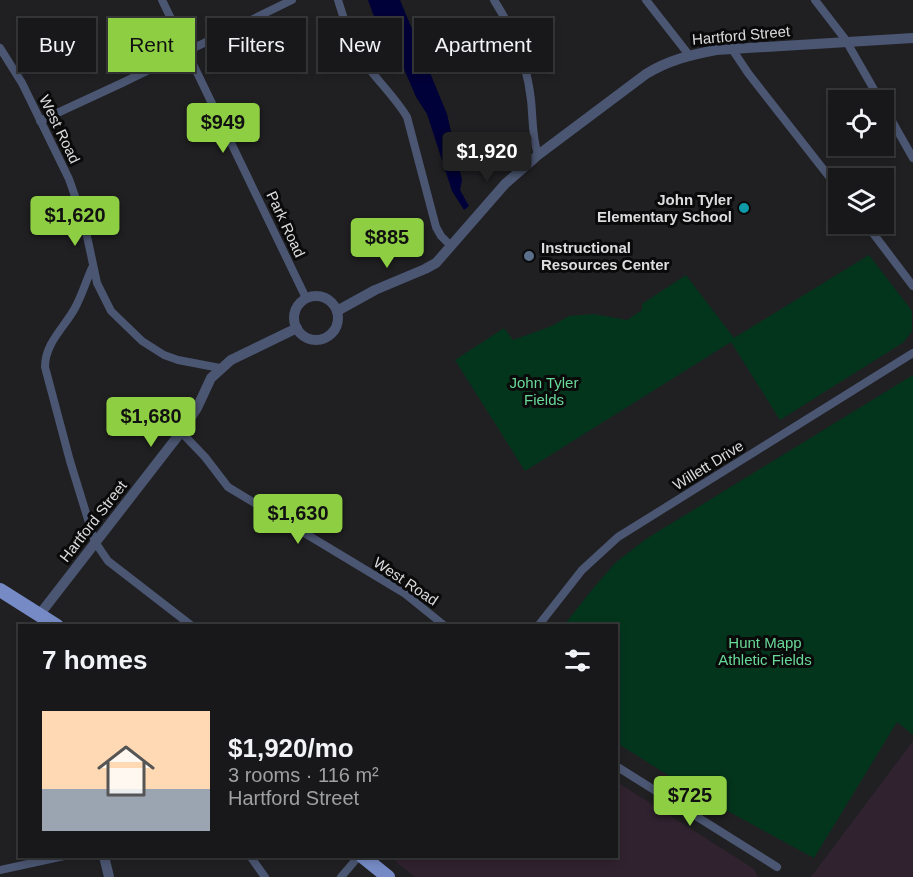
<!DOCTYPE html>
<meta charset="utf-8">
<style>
:root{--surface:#18181a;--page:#212123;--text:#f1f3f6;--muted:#9fa0a2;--line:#363739;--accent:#8ece43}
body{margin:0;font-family:Helvetica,sans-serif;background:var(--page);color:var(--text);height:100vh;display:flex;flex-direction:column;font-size:22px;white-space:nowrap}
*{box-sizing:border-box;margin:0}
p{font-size:20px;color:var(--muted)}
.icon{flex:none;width:33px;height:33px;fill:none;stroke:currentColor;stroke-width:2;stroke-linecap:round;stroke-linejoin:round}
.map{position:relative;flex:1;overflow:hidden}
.panel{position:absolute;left:18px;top:624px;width:600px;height:234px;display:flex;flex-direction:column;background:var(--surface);border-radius:0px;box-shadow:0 3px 9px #0003,0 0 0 2px var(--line)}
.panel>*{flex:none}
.top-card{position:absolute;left:18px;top:18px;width:600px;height:54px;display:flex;gap:12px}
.controls{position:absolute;left:828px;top:90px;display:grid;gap:12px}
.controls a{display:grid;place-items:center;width:66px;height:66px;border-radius:0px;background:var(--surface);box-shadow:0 3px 9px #0003,0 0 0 2px var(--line);font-size:30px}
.price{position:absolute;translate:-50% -51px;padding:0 14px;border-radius:6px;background:var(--accent);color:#111;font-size:20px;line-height:39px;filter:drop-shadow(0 2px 3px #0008)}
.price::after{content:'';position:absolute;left:50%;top:36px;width:18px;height:14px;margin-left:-9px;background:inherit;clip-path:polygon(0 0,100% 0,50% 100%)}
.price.on{background:#222;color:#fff}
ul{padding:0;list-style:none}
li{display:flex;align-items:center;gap:18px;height:150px;padding:0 24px}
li+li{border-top:2px solid var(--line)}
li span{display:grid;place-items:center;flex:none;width:168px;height:120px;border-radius:0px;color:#555}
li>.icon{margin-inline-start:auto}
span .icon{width:72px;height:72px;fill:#fffc;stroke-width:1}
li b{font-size:26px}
h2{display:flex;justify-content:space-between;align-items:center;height:72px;padding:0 24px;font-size:26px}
.chip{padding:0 21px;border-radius:0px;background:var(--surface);box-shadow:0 3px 9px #0003,0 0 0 2px var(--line);font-size:21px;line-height:54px}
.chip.on{background:var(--accent);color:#111}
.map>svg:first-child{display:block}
.medical{fill:#30222f}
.green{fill:#03351d}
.water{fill:#000138}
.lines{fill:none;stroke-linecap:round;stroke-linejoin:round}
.minor{stroke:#4b5672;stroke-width:8}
.tertiary{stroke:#4b5672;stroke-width:10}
.primary{stroke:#768bc6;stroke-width:14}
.culture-dot{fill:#0f9aa8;stroke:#0a0a0b;stroke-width:2}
.service-dot{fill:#5c6f8a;stroke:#0a0a0b;stroke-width:2}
.labels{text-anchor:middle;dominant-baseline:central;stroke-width:6;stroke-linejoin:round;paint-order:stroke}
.street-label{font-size:15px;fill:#dcdcde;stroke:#0a0a0b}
.poi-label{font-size:15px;font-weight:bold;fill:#dcdcde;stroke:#0a0a0b;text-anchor:end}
.park-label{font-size:15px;fill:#69d999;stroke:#0a0a0b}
</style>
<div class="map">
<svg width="913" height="877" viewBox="0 0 913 877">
<rect width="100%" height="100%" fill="#202023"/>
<g class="medical">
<polygon points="913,741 913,877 811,877"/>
<polygon points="617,782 754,869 758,877 415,877 396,862 395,857 616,856"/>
</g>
<g class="green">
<polygon points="869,255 912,311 912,331 904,342 780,420 731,342 525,471 455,360 504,328 513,340 552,326 569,316 593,314 627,320 642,310 642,304 686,275 734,338"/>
<polygon points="913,375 913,735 897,722 814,858 709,801 617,743 616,626 564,625 591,591 615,563 646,539"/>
</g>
<polygon class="water" points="368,0 400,0 447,114 462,180 460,190 469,206 464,210 452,191 427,114 416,97 393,43 373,14"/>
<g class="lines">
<g class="minor">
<polyline points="162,0 306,298"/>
<path d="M338 0C344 19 350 40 361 57 374 78 394 95 407 117L436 227 441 236 451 246"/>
<path d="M494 0C514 31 527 63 531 100 533 119 532 137 538 155"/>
<polyline points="646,0 689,55"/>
<polyline points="815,0 845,39 880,100"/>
<polyline points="0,48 22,83 69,179 84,222 97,283 111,311 142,341 164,355 178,360 220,368"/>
<polyline points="732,49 748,73 838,188"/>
<polyline points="884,107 913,158"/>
<polyline points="40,121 122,83 292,0"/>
<polyline points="866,224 913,286"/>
<path d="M92 268C86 281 82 295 75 308 64 328 45 343 45 367L70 461 95 542 108 561 192 626"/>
<polyline points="181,432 205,457 228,487 404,593 445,626"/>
<polyline points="538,626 582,570 618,537 913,353"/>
<polyline points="616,766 777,867"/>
<polyline points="250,856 265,877"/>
<polyline points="0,870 64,856"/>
<polyline points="341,877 359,856"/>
</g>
<g class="tertiary">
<circle cx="316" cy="318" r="22"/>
<path d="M337 311 375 290 425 269 436 263 505 184 538 155 646 74C669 60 690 55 716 50L913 38"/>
<polyline points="43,620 40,614 181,432 197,408 211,378 231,360 297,328"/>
<polyline points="104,856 109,877"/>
</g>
<g class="primary">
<polyline points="0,590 57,626"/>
<polyline points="362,856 388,877"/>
</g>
</g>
<circle class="culture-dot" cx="744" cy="208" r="6"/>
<circle class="service-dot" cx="529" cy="256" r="6"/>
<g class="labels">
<g class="street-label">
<text transform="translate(741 35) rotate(-5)">Hartford Street</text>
<text transform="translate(60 129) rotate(64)">West Road</text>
<text transform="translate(286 224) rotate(65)">Park Road</text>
<text transform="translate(708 465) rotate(-32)">Willett Drive</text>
<text transform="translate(93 521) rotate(-52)">Hartford Street</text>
<text transform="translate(406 581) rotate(34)">West Road</text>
</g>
<g class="poi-label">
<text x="732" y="199">John Tyler<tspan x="732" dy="17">Elementary School</tspan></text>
<text x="541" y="247" text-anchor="start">Instructional<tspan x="541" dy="17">Resources Center</tspan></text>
</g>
<g class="park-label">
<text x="544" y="382">John Tyler<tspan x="544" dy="17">Fields</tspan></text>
<text x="765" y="642">Hunt Mapp<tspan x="765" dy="17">Athletic Fields</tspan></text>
</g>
</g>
</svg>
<div class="controls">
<a><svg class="icon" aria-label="locate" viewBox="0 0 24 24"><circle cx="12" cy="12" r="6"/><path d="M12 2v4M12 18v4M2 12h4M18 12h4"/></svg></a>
<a><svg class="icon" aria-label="layers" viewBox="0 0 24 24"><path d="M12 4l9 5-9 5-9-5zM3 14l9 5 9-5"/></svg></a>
</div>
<b class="price" style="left:223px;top:154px">$949</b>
<b class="price on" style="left:487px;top:183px">$1,920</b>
<b class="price" style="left:75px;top:247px">$1,620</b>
<b class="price" style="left:387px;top:269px">$885</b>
<b class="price" style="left:151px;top:448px">$1,680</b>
<b class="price" style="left:298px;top:545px">$1,630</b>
<b class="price" style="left:690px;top:827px">$725</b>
<div class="top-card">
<a class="chip">Buy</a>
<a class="chip on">Rent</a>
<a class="chip">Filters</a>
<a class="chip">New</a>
<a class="chip">Apartment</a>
</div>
<section class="panel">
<h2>7 homes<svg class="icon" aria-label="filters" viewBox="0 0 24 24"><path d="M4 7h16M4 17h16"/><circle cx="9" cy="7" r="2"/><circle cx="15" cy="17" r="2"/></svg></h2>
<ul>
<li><span style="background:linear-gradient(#ffd9b3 65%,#9aa5b1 0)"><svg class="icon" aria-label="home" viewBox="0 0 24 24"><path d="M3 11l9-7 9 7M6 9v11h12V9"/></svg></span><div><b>$1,920/mo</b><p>3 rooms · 116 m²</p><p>Hartford Street</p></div></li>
</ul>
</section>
</div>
